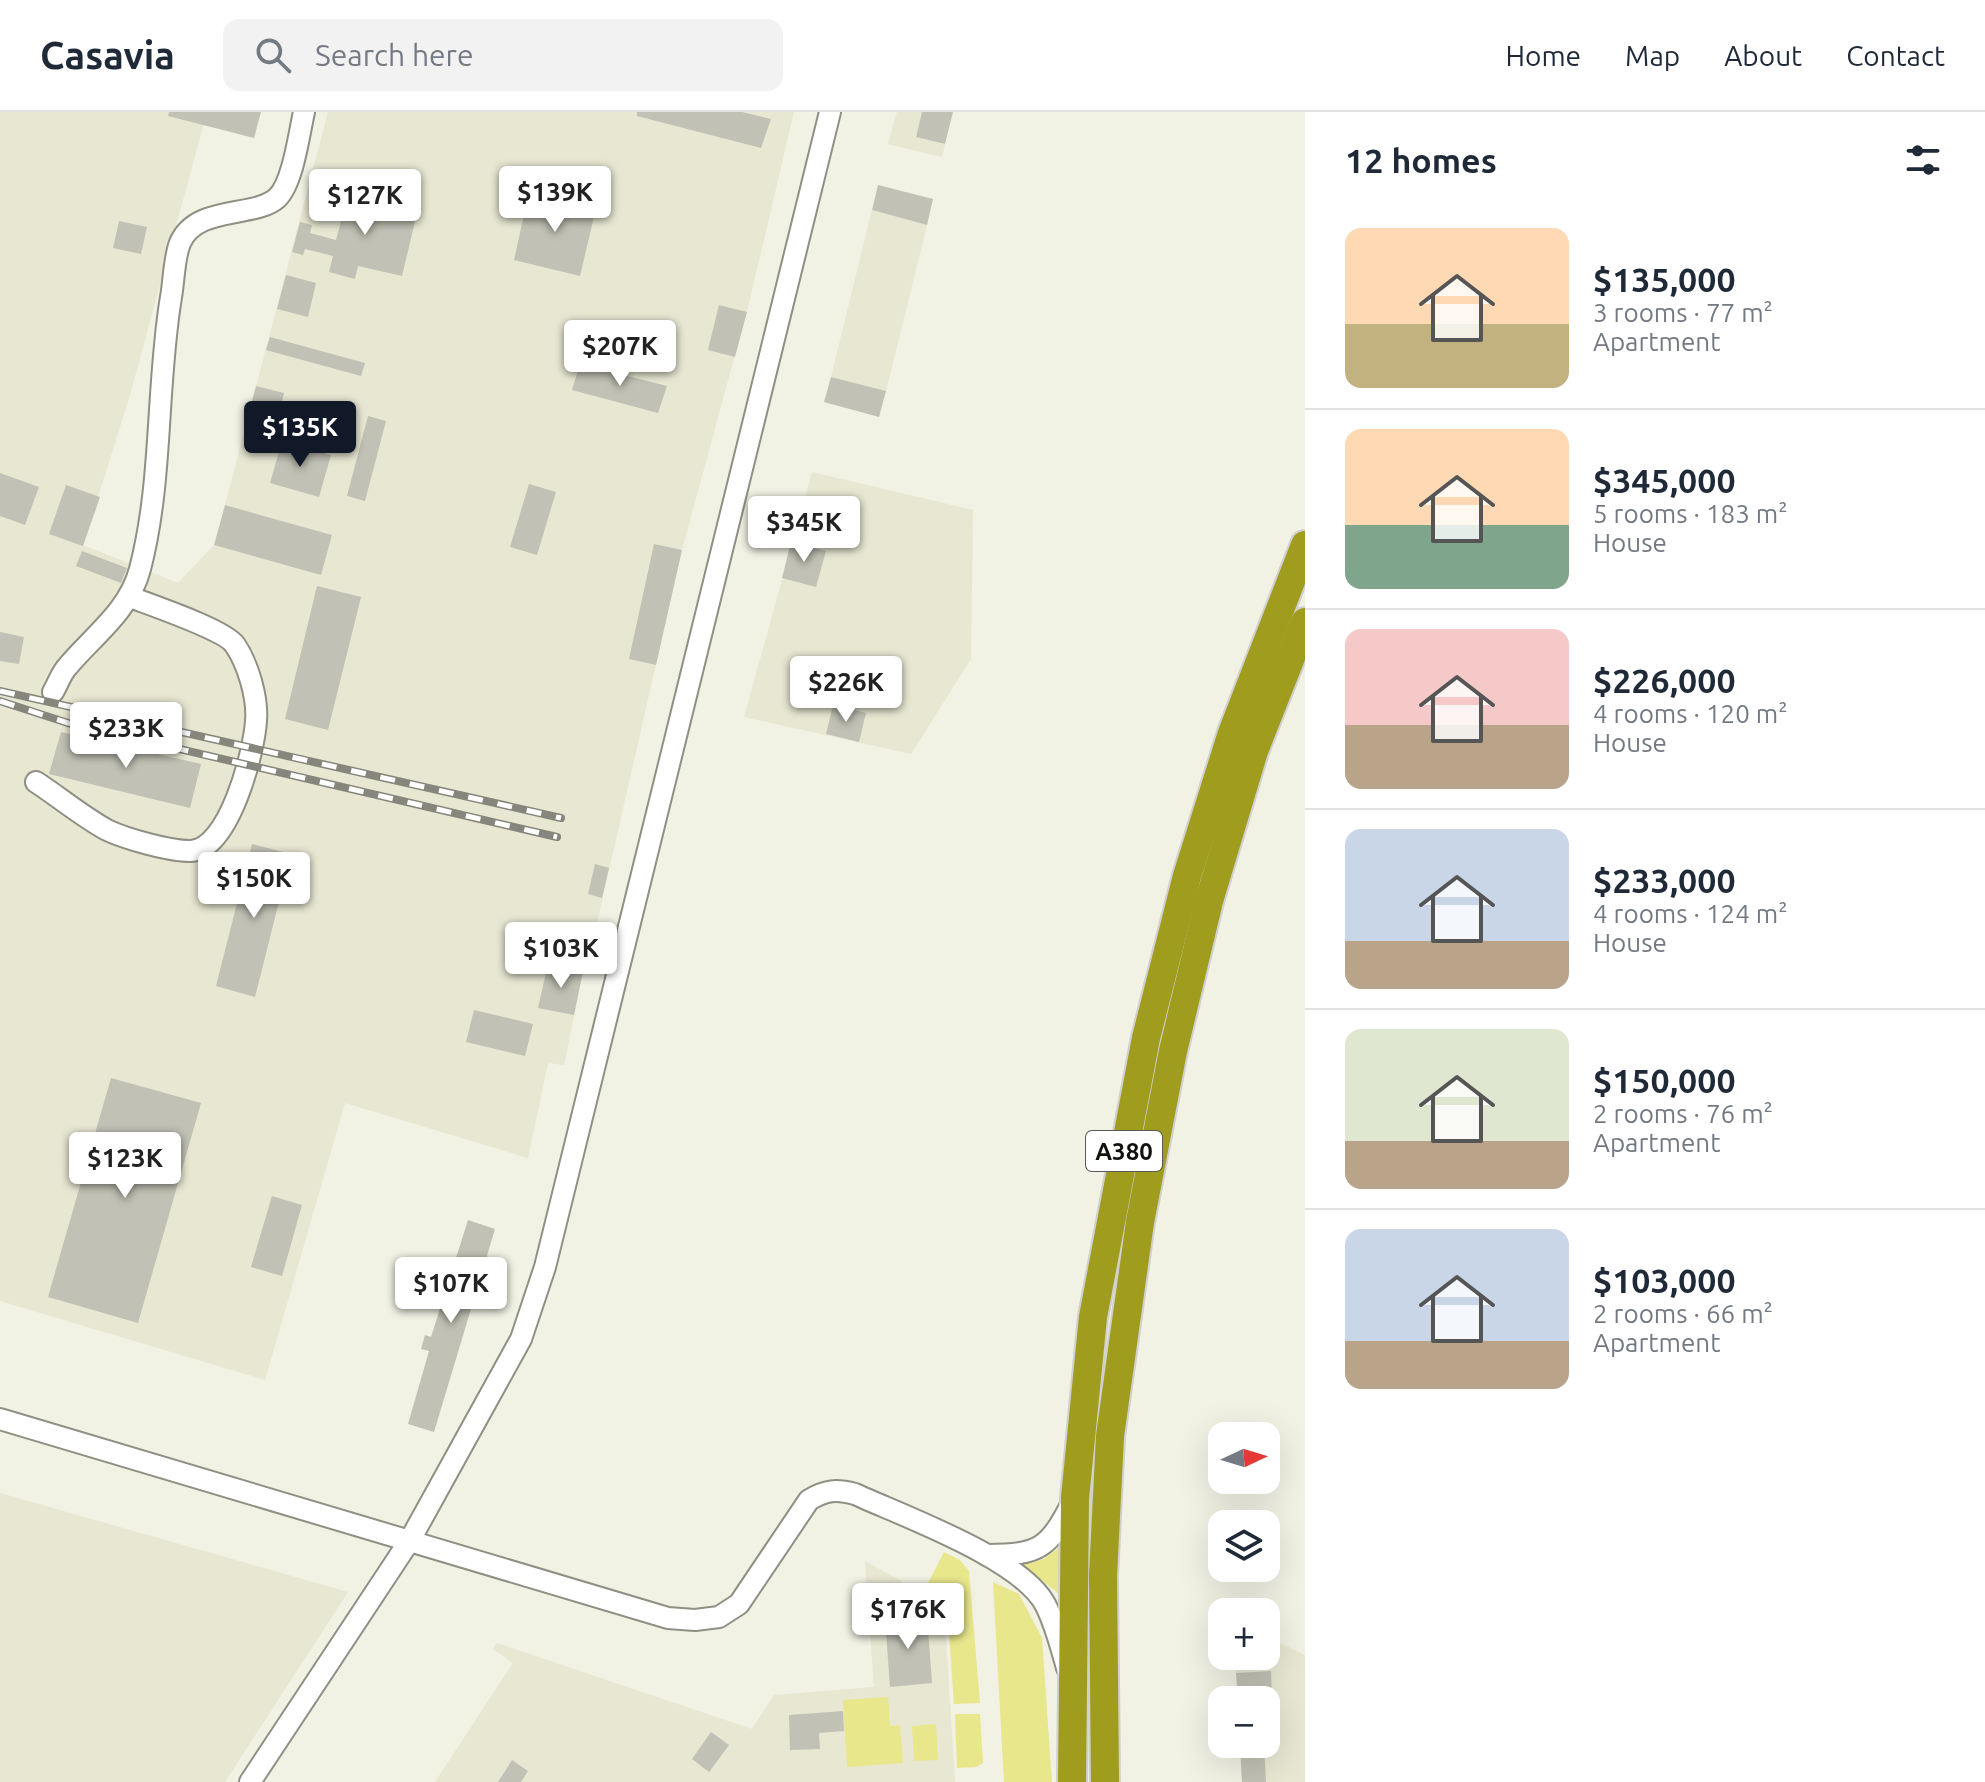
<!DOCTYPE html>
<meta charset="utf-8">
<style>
:root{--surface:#fff;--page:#f2f2f3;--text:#1f2937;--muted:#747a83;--line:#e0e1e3;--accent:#111827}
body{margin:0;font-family:Ubuntu,sans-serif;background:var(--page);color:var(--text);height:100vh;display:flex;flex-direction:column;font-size:30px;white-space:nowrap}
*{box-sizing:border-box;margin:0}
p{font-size:26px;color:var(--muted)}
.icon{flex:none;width:44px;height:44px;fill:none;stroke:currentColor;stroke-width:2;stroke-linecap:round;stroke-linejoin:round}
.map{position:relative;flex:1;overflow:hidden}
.panel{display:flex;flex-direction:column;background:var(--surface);width:680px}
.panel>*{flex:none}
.needle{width:52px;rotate:86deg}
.controls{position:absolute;left:1208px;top:1310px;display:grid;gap:16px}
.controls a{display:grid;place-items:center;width:72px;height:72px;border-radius:16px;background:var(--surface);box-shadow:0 8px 32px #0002;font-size:40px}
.price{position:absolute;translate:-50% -68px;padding:0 18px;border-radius:8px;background:#fff;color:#222;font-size:26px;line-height:52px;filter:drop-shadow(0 2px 4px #0008)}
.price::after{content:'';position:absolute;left:50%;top:48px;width:24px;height:18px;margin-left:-12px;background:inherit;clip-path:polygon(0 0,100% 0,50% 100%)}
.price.current{background:var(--accent);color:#fff}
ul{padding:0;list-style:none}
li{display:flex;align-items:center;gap:24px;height:200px;padding:0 40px}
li+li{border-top:2px solid var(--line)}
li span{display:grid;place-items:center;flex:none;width:224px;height:160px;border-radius:16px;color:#555}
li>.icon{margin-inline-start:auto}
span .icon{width:96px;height:96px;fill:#fffc;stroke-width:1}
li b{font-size:34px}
h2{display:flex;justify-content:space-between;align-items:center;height:96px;padding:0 40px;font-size:34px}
header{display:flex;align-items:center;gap:48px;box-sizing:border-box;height:112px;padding:0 40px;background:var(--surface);border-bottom:2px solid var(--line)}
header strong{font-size:38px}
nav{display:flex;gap:44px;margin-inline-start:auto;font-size:28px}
.search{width:560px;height:72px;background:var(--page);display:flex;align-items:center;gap:20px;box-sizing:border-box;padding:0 28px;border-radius:16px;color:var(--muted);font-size:30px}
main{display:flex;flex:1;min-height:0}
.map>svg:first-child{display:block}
.built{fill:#e7e7d2}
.green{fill:#e9e78c}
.building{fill:#c1c1b5}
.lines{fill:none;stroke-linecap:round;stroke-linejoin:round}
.minor-casing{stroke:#8f8f84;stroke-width:24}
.highway-casing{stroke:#d0d0cf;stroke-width:32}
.minor{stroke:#fff;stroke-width:20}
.highway{stroke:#a09c1e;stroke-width:28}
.rail-casing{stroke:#86867d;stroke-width:8}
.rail{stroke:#fff;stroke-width:5;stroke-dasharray:15;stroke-linecap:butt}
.labels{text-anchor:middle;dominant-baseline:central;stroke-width:6;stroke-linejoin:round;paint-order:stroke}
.shield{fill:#fff;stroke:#595956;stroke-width:2}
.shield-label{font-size:24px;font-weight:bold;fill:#12120d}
</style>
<header>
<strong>Casavia</strong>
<div class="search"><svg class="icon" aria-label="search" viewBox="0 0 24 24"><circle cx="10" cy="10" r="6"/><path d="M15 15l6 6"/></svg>Search here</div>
<nav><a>Home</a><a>Map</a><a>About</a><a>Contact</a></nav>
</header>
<main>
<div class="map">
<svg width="1305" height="1670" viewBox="0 0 1305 1670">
<rect width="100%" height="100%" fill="#f1f1e4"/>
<g class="built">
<polygon points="0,0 207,0 130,283 83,433 178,471 214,433 321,462 332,423 225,393 328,0 794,0 749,191 682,438 586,859 583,860 564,953 548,951 528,1046 345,991 265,1268 0,1189"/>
<polygon points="897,0 922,0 916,25 945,32 942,45 888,32"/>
<polygon points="872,98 927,113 886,279 831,265"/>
<polygon points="812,360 973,398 971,547 911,642 744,605"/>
<polygon points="0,1381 348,1480 225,1670 0,1670"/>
<polygon points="865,1449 944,1493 955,1670 435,1670 513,1551 493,1537 497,1531 752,1617 774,1583 874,1575"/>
<polygon points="1266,1524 1305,1543 1305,1670 1242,1670 1240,1632 1266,1632 1266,1588 1238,1588 1235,1544 1266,1544"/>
</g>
<g class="green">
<polygon points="1061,1434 1059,1482 1023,1453 1044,1447"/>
<polygon points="944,1440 960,1448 969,1459 980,1591 954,1592 947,1493 924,1479"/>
<polygon points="993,1470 1019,1482 1042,1526 1052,1670 1004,1670"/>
<polygon points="888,1585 890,1614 900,1613 903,1651 847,1655 843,1588"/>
<polygon points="955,1602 980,1602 983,1651 976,1655 957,1656"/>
<polygon points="936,1612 938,1648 914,1649 912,1614"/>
</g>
<g class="building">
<polygon points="169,0 261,0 254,26 168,4"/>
<polygon points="637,0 742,0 771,7 761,36 637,4"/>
<polygon points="922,0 953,0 945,32 916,25"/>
<polygon points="878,73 933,87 927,113 872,98"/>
<polygon points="349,79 418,97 402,164 358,154 355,167 329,160 333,144 305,137 303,143 292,140 300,110 312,113 310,121 336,128"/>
<polygon points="529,80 596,96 580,164 514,148"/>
<polygon points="119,109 147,115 141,142 113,136"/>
<polygon points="286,163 316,171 308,205 277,197"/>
<polygon points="719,193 747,200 735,245 708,238"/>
<polygon points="270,225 365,251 361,264 266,238"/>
<polygon points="580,252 667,274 658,301 572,278"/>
<polygon points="831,265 886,279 879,305 824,290"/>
<polygon points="256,274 284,281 276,312 248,304"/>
<polygon points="368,304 386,309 365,389 347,384"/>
<polygon points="282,329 331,343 319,385 270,371"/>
<polygon points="0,361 39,375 25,413 0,404"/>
<polygon points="529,372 556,380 537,443 510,435"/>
<polygon points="66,373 100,385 83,434 49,422"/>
<polygon points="225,393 332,423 321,463 214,433"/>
<polygon points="791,430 826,439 816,475 782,466"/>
<polygon points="654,432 682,438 656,553 629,547"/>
<polygon points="82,439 127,456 121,471 76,454"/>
<polygon points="317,474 361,485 328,618 285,607"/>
<polygon points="0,520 24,525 19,552 0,549"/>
<polygon points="833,593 866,601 859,630 826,622"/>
<polygon points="61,620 201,652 190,696 49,662"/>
<polygon points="252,732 291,742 255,885 216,874"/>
<polygon points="595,752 609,756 602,786 588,782"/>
<polygon points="548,852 583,859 574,903 538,896"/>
<polygon points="474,898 533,912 525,944 466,930"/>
<polygon points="111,966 201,991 138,1211 48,1185"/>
<polygon points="272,1084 302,1093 282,1164 251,1155"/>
<polygon points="468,1108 495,1117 434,1320 408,1312 429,1239 421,1237 425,1223 431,1225"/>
<polygon points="927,1503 932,1571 890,1575 885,1506"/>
<polygon points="1271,1559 1272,1588 1238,1588 1236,1561"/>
<polygon points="843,1599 844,1619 819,1621 820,1637 790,1638 789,1603"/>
<polygon points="711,1620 729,1633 709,1660 692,1647"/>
<polygon points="1240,1632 1264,1632 1266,1670 1242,1670"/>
<polygon points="512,1648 528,1659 521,1670 498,1670"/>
</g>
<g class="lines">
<defs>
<g id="minor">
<path d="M53 580C58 572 61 561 68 554 94 523 129 499 140 457 163 369 156 275 171 185 174 168 174 146 180 131 196 93 255 106 277 86 293 71 299 22 304 0"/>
<path d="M36 670C59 685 83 705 107 718 126 727 169 739 190 739 229 739 254 640 256 609 258 586 248 552 235 533 225 518 151 493 130 485"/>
<path d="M0 1307 668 1506 695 1508 719 1505 739 1492 809 1388C826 1378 836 1377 855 1382 903 1404 1020 1446 1045 1492 1055 1511 1061 1535 1067 1556"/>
<path d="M987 1443C1040 1443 1049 1436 1073 1389"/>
<polyline points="250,1670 410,1428 521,1227 545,1155 830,0"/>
</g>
<g id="highway">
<polyline points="1072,1670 1075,1386 1093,1205 1146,926 1187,764 1232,621 1305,433"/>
<polyline points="1105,1670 1103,1464 1110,1324 1140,1110 1173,939 1209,789 1254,639 1305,510"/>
</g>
</defs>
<use href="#minor" class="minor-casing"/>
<use href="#highway" class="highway-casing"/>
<use href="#minor" class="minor"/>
<use href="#highway" class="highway"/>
<defs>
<g id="rail">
<polyline points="0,579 561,706"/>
<polyline points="0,589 68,611 557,725"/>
</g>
</defs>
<use href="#rail" class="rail-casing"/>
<use href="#rail" class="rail"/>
</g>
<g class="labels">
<rect class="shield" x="1086" y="1019" width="76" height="40" rx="6"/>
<g class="shield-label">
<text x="1124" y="1039">A380</text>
</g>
</g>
</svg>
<div class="controls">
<a><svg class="needle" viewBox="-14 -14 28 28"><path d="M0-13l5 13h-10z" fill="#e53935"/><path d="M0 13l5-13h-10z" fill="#747a83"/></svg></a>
<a><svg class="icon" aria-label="layers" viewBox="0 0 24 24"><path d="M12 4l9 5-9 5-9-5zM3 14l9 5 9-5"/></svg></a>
<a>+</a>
<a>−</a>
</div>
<b class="price" style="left:555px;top:122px">$139K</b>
<b class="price" style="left:365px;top:125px">$127K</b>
<b class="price" style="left:620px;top:276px">$207K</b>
<b class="price current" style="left:300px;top:357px">$135K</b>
<b class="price" style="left:804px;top:452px">$345K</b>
<b class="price" style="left:846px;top:612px">$226K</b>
<b class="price" style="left:126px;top:658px">$233K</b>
<b class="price" style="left:254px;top:808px">$150K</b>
<b class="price" style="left:561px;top:878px">$103K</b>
<b class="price" style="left:125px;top:1088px">$123K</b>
<b class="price" style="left:451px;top:1213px">$107K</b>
<b class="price" style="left:908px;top:1539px">$176K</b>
</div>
<section class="panel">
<h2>12 homes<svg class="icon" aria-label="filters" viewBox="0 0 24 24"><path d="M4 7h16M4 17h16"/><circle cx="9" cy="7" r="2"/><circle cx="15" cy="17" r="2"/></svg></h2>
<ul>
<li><span style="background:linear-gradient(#ffd9b3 60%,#c2b280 0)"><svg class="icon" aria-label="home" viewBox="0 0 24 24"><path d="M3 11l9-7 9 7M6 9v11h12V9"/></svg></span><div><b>$135,000</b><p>3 rooms · 77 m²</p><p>Apartment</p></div></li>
<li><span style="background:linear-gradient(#ffd9b3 60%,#7fa58c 0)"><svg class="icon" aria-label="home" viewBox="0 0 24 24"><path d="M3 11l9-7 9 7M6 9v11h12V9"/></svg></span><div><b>$345,000</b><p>5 rooms · 183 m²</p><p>House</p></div></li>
<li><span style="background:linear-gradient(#f6c9c9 60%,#b9a48a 0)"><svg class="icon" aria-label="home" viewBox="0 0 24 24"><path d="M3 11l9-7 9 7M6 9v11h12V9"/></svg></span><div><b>$226,000</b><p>4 rooms · 120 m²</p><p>House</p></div></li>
<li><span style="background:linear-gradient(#c9d6e8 70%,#b9a48a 0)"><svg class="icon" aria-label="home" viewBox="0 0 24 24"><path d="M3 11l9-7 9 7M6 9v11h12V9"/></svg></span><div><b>$233,000</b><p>4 rooms · 124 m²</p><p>House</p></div></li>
<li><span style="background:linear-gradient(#dfe7d0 70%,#b9a48a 0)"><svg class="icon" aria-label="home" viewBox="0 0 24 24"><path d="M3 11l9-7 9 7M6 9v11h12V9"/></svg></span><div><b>$150,000</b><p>2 rooms · 76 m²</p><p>Apartment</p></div></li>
<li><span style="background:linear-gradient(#c9d6e8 70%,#b9a48a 0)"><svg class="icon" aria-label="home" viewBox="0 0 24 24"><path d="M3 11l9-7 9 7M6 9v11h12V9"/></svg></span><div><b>$103,000</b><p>2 rooms · 66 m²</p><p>Apartment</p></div></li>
</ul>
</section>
</main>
